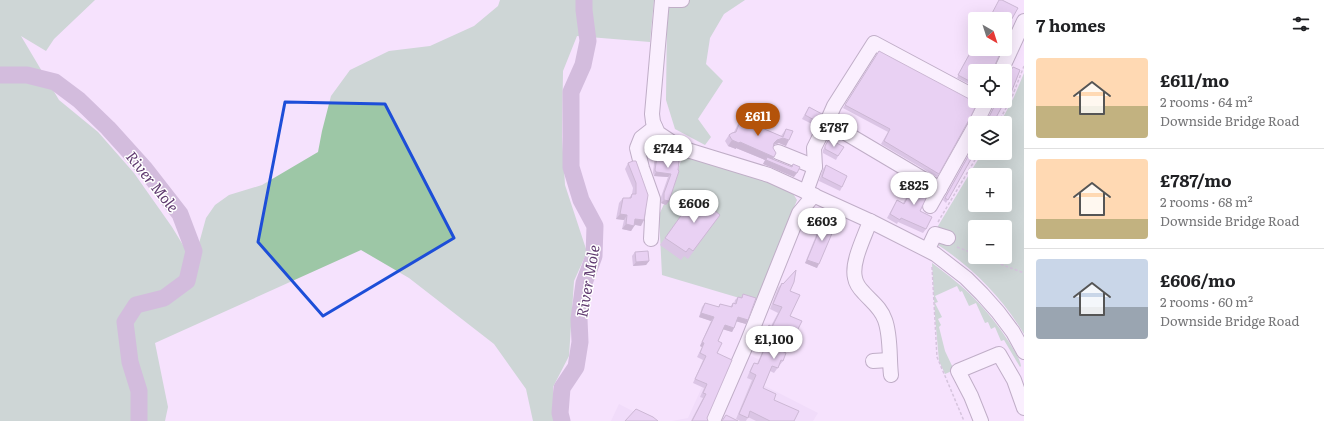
<!DOCTYPE html>
<meta charset="utf-8">
<style>
:root{--surface:#fff;--page:#f2f2f2;--text:#202124;--muted:#757577;--line:#e0e0e0;--accent:#b45309}
body{margin:0;font-family:Literata,serif;background:var(--page);color:var(--text);height:100vh;display:flex;flex-direction:column;font-size:15px;white-space:nowrap}
*{box-sizing:border-box;margin:0}
p{font-size:13px;color:var(--muted)}
.icon{flex:none;width:22px;height:22px;fill:none;stroke:currentColor;stroke-width:2;stroke-linecap:round;stroke-linejoin:round}
.map{position:relative;flex:1;overflow:hidden}
.sheet{display:flex;flex-direction:column;background:var(--surface);width:300px}
.sheet>*{flex:none}
.needle{width:26px;rotate:141deg}
.fabs{position:absolute;left:968px;top:12px;display:grid;gap:8px}
.fabs a{display:grid;place-items:center;width:44px;height:44px;border-radius:4px;background:var(--surface);box-shadow:0 4px 16px #0002;font-size:20px}
.price{position:absolute;translate:-50% -34px;padding:0 9px;border-radius:14px;background:#fff;color:#222;font-size:13px;line-height:26px;filter:drop-shadow(0 1px 2px #0008)}
.price::after{content:'';position:absolute;left:50%;top:24px;width:12px;height:9px;margin-left:-6px;background:inherit;clip-path:polygon(0 0,100% 0,50% 100%)}
.price.selected{background:var(--accent);color:#fff}
ul{padding:0;list-style:none}
li{display:flex;align-items:center;gap:12px;height:100px;padding:0 12px}
li+li{border-top:1px solid var(--line)}
li span{display:grid;place-items:center;flex:none;width:112px;height:80px;border-radius:4px;color:#555}
li>.icon{margin-inline-start:auto}
span .icon{width:48px;height:48px;fill:#fffc;stroke-width:1}
li b{font-size:17px}
h2{display:flex;justify-content:space-between;align-items:center;height:48px;padding:0 12px;font-size:17px}
main{display:flex;flex:1;min-height:0}
.map>svg:first-child{display:block}
.built{fill:#ebd5f5}
.green{fill:#9dc7a6;fill-rule:evenodd}
.lines{fill:none;stroke-linecap:round;stroke-linejoin:round}
.river{stroke:#a98eb6;stroke-width:17}
.minor-casing{stroke:#7f6f86;stroke-width:16}
.path{stroke:#b0a1b7;stroke-width:1.5;stroke-dasharray:3 2;stroke-linecap:butt}
.minor{stroke:#fff;stroke-width:14}
.wall{fill:#bba3c7}
.shaded-wall{fill:#9984a2}
.building{fill:#dabde7;stroke:#9984a2}
.marked{fill:none;stroke:#1d4ed8;stroke-width:3;stroke-linejoin:round}
.labels{text-anchor:middle;dominant-baseline:central;stroke-width:3;stroke-linejoin:round;paint-order:stroke}
.water-label{font-size:15px;font-style:italic;fill:#603b70;stroke:#fff}
</style>
<main>
<div class="map">
<svg width="1024" height="421" viewBox="0 0 1024 421">
<rect width="100%" height="100%" fill="#f5e2fd"/>
<g class="built">
<polygon points="737,350 772,365 763,385 818,413 813,421 672,421 688,418 702,387 717,394"/>
<polygon points="619,404 652,421 611,421"/>
</g>
<g class="green">
<polygon points="0,0 95,0 54,39 46,51 21,36 59,100 98,132 134,173 172,227 186,250 198,247 206,218 215,205 229,195 262,185 318,152 322,131 331,96 350,70 389,51 430,46 474,26 498,6 500,0 654,0 650,42 577,36 563,71 562,137 565,185 587,252 574,281 569,356 553,387 556,421 533,421 526,389 494,344 409,278 361,250 155,343 168,407 165,421 0,421"/>
<polygon points="670,0 745,0 724,14 710,38 706,64 723,81 698,119 711,137 705,145 675,129 666,100 667,18"/>
<path d="M1024 73V334C1002 297 971 266 935 243L938 226 982 153H1005V123H1000L1014 97ZM975 175H1005V205H975ZM975 227H1005V257H975Z"/>
<polygon points="683,155 768,180 792,192 797,200 758,298 753,302 662,275 659,215 664,204 666,204"/>
<path d="M932 263C965 287 987 308 1009 342 1013 349 1020 358 1021 366L1020 367 1004 340 1001 341 995 327 991 329 988 322 985 323 976 303 969 306 962 291 960 292 957 286 935 296 938 302 935 303 942 317 938 319 941 325 939 327 945 351 954 370 945 374 939 361 935 316Z"/>
</g>
<g class="lines">
<g class="river">
<polyline points="0,75 27,75 55,82 79,100 108,128 145,169 180,214 194,251 187,281 164,298 136,305 125,322 130,362 139,391 139,421"/>
<polyline points="562,421 560,413 562,388 576,367 580,342 579,319 584,283 594,256 595,226 581,200 571,167 571,92 583,65 588,41 584,10 584,0"/>
</g>
<defs>
<g id="minor">
<polyline points="662,0 652,114 653,122 658,133 676,145 684,149 769,175 870,221 935,254 966,278 982,294 998,312 1013,332 1024,352"/>
<polyline points="670,0 682,0"/>
<polyline points="1001,71 1024,21"/>
<polyline points="827,122 834,106 874,43 975,97"/>
<polyline points="976,123 987,101"/>
<polyline points="778,152 815,167"/>
<polyline points="806,192 815,167 814,148 827,122 940,189"/>
<polyline points="930,206 975,126"/>
<path d="M870 221C865 236 851 262 855 278 856 284 860 289 864 293 872 302 881 308 885 320 891 336 889 358 891 375"/>
<polyline points="651,239 653,199 642,168 637,148 641,138 655,127"/>
<polyline points="928,249 935,234 948,238"/>
<polyline points="873,361 889,360"/>
<polyline points="713,421 747,343 799,213 814,195"/>
<polyline points="981,421 971,396 958,371 999,354 1014,380 1024,408"/>
</g>
</defs>
<use href="#minor" class="minor-casing"/>
<g class="path">
<polyline points="998,123 1012,97 1024,66"/>
<polyline points="938,222 979,153"/>
<polyline points="957,247 975,254"/>
<polyline points="982,257 1024,273"/>
<polyline points="932,267 937,357 964,421"/>
</g>
<use href="#minor" class="minor"/>
</g>
<g class="wall">
<polygon points="975,44 975,49 995,65 994,70 975,71 975,87 957,78"/>
<polygon points="879,51 939,174 937,177 881,144 888,132 843,108"/>
<polygon points="995,101 1005,101 993,123 986,123 995,104"/>
<polygon points="809,107 818,122 816,126 802,119"/>
<polygon points="741,119 781,136 786,129 786,146 779,143 774,145 773,148 774,157 773,159 791,167 793,164 794,177 763,164 765,160 736,148 736,149 728,146 725,141 729,135 734,132 738,124"/>
<polygon points="829,139 838,156 836,160 823,153 823,150"/>
<polygon points="975,143 975,149 946,203 943,200"/>
<polygon points="658,150 680,152 669,201 666,205 661,203 661,197 668,177 654,176 653,173 655,154"/>
<polygon points="636,161 641,226 635,225 631,231 622,229 624,220 616,219 619,203 623,198 629,198 632,194 633,188 625,169 628,163"/>
<polygon points="826,165 842,187 840,191 819,181 823,169"/>
<polygon points="917,180 920,211 926,229 923,233 898,222 897,224 887,218 897,200 903,203"/>
<polygon points="695,196 720,215 688,259 684,256 681,260 660,245"/>
<polygon points="824,219 817,268 805,263 821,223"/>
<polygon points="635,252 649,261 646,265 633,266 632,256"/>
<polygon points="782,283 790,291 790,316 794,337 791,342 785,339 780,350 783,361 779,366 774,373 770,371 763,388 794,421 756,421 748,417 746,421 740,421 736,419 752,380 747,378 751,368 754,363 757,364 763,350 759,348 764,338 762,337 769,325 771,326 778,313 770,309 778,288"/>
<polygon points="743,294 746,324 736,321 734,328 732,332 723,329 718,341 717,353 707,418 708,421 691,421 703,398 700,397 704,388 693,383 703,360 697,357 702,347 700,346 711,321 699,317 702,307 705,303 718,307 720,304 730,307 733,303 734,304 735,300 738,297 741,297"/>
</g>
<g class="shaded-wall">
<polygon points="783,138 789,140 786,146 779,143 773,145 770,148 777,140"/>
<polygon points="732,140 740,142 774,157 771,162 797,173 794,177 763,164 767,157 765,160 736,148 736,149 728,146"/>
<polygon points="656,172 671,174 668,177 654,176"/>
<polygon points="664,200 669,201 666,205 661,203"/>
<polygon points="620,214 627,215 624,220 616,219"/>
<polygon points="635,219 644,220 641,226 632,224"/>
<polygon points="626,224 634,226 631,231 622,229"/>
<polygon points="807,260 819,264 817,268 805,263"/>
<polygon points="649,261 646,265 633,266 636,262"/>
<polygon points="701,313 714,317 711,321 699,317"/>
<polygon points="738,317 748,320 746,324 735,321"/>
<polygon points="725,325 734,328 732,332 722,329"/>
<polygon points="702,342 704,343 702,347 700,346"/>
</g>
<g class="building">
<polygon points="999,0 1002,0 1018,8 1005,31 1005,19 989,19"/>
<polygon points="1005,38 1007,39 1005,43"/>
<polygon points="975,44 975,49 1002,49 995,65 994,70 995,71 975,71 975,84 958,75"/>
<polygon points="879,51 973,101 978,102 970,118 939,174 884,141 890,129 845,105"/>
<polygon points="1013,67 1020,70 1009,98 1007,97 1005,101 1005,76 1008,75"/>
<polygon points="997,101 1005,101 993,123 990,122 989,123 986,123"/>
<polygon points="809,107 822,114 818,122 805,115"/>
<polygon points="741,119 783,137 786,129 793,131 789,140 783,138 777,140 774,143 773,148 776,153 774,157 740,142 739,143 732,140 729,135 732,133 736,132"/>
<polygon points="829,139 844,147 838,156 825,149 825,146"/>
<polygon points="975,144 975,149 974,150 975,151 975,152 948,200 945,198"/>
<polygon points="658,150 680,152 678,170 679,171 669,201 664,200 664,193 671,174 656,172 655,170"/>
<polygon points="767,157 792,167 793,164 800,167 797,173 766,160"/>
<polygon points="633,161 636,161 648,195 644,220 635,219 634,226 626,224 627,215 620,214 623,198 631,198 632,194 636,194 636,183 628,163"/>
<polygon points="826,165 847,176 842,187 822,177"/>
<polygon points="917,180 931,188 920,211 932,217 926,229 901,218 900,220 890,214 897,200 904,204"/>
<polygon points="695,196 706,204 711,197 718,202 713,209 720,215 693,251 689,248 686,252 665,238"/>
<polygon points="824,219 836,224 819,264 807,260"/>
<polygon points="648,251 649,261 636,262 635,252"/>
<polygon points="796,270 794,282 790,291 800,295 790,316 802,321 794,337 787,334 780,350 786,353 783,361 781,360 778,368 772,366 763,388 776,394 774,400 799,411 794,421 770,421 750,411 748,418 739,414 756,375 750,372 754,363 758,364 766,345 762,343 767,333 765,332 769,325 772,327 782,307 773,304 782,283 783,284"/>
<polygon points="743,294 756,298 748,320 738,317 734,328 725,325 718,341 722,343 717,353 732,360 707,418 708,421 692,421 706,394 703,393 707,384 695,379 706,356 700,353 704,343 702,342 714,317 701,313 705,303 719,307 720,304 732,307 733,303 736,304 738,297 742,298"/>
<polygon points="636,409 653,417 658,421 625,421"/>
<polygon points="726,415 738,421 722,421"/>
</g>
<path d="M0 0H1024V421H0ZM285 102 385 104 454 238 323 316 258 242Z" fill="#f5e2fd" fill-opacity=".55" fill-rule="evenodd"/>
<path class="marked" d="M285 102 385 104 454 238 323 316 258 242Z"/>
<g class="labels">
<g class="water-label">
<text transform="translate(153 181) rotate(51)">River Mole</text>
<text transform="translate(587 281) rotate(-80)">River Mole</text>
</g>
</g>
</svg>
<div class="fabs">
<a><svg class="needle" viewBox="-14 -14 28 28"><path d="M0-13l5 13h-10z" fill="#e53935"/><path d="M0 13l5-13h-10z" fill="#757577"/></svg></a>
<a><svg class="icon" aria-label="locate" viewBox="0 0 24 24"><circle cx="12" cy="12" r="6"/><path d="M12 2v4M12 18v4M2 12h4M18 12h4"/></svg></a>
<a><svg class="icon" aria-label="layers" viewBox="0 0 24 24"><path d="M12 4l9 5-9 5-9-5zM3 14l9 5 9-5"/></svg></a>
<a>+</a>
<a>−</a>
</div>
<b class="price selected" style="left:758px;top:137px">£611</b>
<b class="price" style="left:834px;top:148px">£787</b>
<b class="price" style="left:668px;top:169px">£744</b>
<b class="price" style="left:914px;top:206px">£825</b>
<b class="price" style="left:694px;top:224px">£606</b>
<b class="price" style="left:822px;top:242px">£603</b>
<b class="price" style="left:774px;top:360px">£1,100</b>
</div>
<section class="sheet">
<h2>7 homes<svg class="icon" aria-label="filters" viewBox="0 0 24 24"><path d="M4 7h16M4 17h16"/><circle cx="9" cy="7" r="2"/><circle cx="15" cy="17" r="2"/></svg></h2>
<ul>
<li><span style="background:linear-gradient(#ffd9b3 60%,#c2b280 0)"><svg class="icon" aria-label="home" viewBox="0 0 24 24"><path d="M3 11l9-7 9 7M6 9v11h12V9"/></svg></span><div><b>£611/mo</b><p>2 rooms · 64 m²</p><p>Downside Bridge Road</p></div></li>
<li><span style="background:linear-gradient(#ffd9b3 75%,#c2b280 0)"><svg class="icon" aria-label="home" viewBox="0 0 24 24"><path d="M3 11l9-7 9 7M6 9v11h12V9"/></svg></span><div><b>£787/mo</b><p>2 rooms · 68 m²</p><p>Downside Bridge Road</p></div></li>
<li><span style="background:linear-gradient(#c9d6e8 60%,#9aa5b1 0)"><svg class="icon" aria-label="home" viewBox="0 0 24 24"><path d="M3 11l9-7 9 7M6 9v11h12V9"/></svg></span><div><b>£606/mo</b><p>2 rooms · 60 m²</p><p>Downside Bridge Road</p></div></li>
</ul>
</section>
</main>
